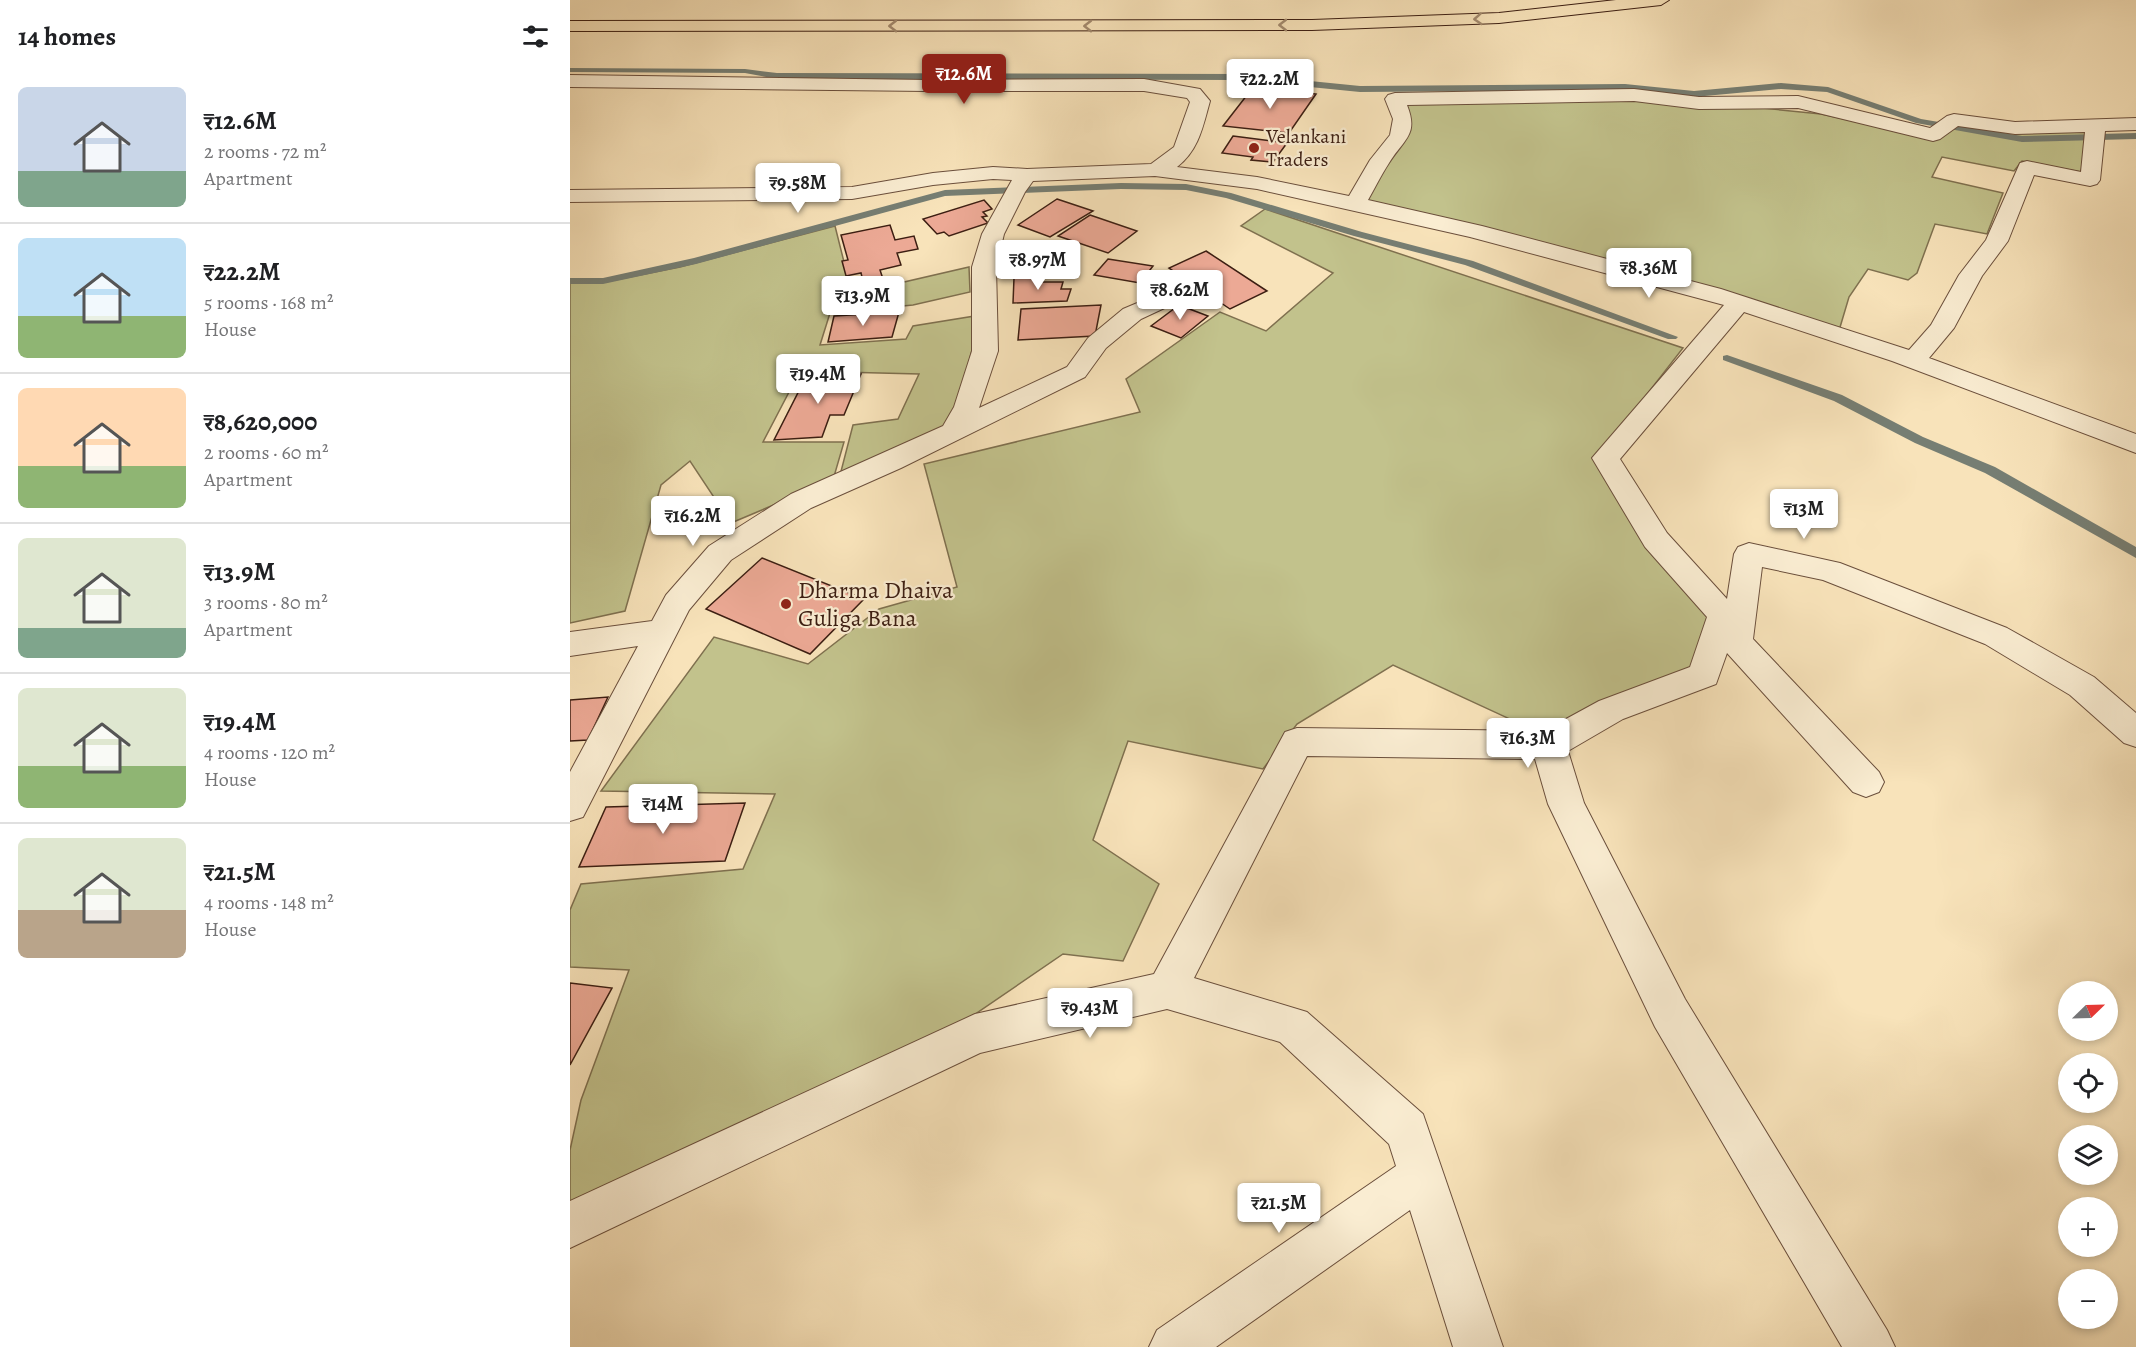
<!DOCTYPE html>
<meta charset="utf-8">
<style>
:root{--surface:#fff;--page:#f6f6f6;--text:#202124;--muted:#757577;--line:#e0e0e0;--accent:#8f2418}
body{margin:0;font-family:Alegreya,serif;background:var(--page);color:var(--text);height:100vh;display:flex;flex-direction:column;font-size:22px;white-space:nowrap}
*{box-sizing:border-box;margin:0}
p{font-size:20px;color:var(--muted)}
.icon{flex:none;width:33px;height:33px;fill:none;stroke:currentColor;stroke-width:2;stroke-linecap:round;stroke-linejoin:round}
.map{position:relative;flex:1;overflow:hidden}
.panel{display:flex;flex-direction:column;background:var(--surface);width:570px}
.panel>*{flex:none}
.needle{width:39px;rotate:67deg}
.controls{position:absolute;left:1488px;top:981px;display:grid;gap:12px}
.controls a{display:grid;place-items:center;width:60px;height:60px;border-radius:50%;background:var(--surface);box-shadow:0 3px 9px #0003;font-size:30px}
.price{position:absolute;translate:-50% -51px;padding:0 14px;border-radius:6px;background:#fff;color:#222;font-size:20px;line-height:39px;filter:drop-shadow(0 2px 3px #0008)}
.price::after{content:'';position:absolute;left:50%;top:36px;width:18px;height:14px;margin-left:-9px;background:inherit;clip-path:polygon(0 0,100% 0,50% 100%)}
.price.current{background:var(--accent);color:#fff}
ul{padding:0;list-style:none}
li{display:flex;align-items:center;gap:18px;height:150px;padding:0 18px}
li+li{border-top:2px solid var(--line)}
li span{display:grid;place-items:center;flex:none;width:168px;height:120px;border-radius:9px;color:#555}
li>.icon{margin-inline-start:auto}
span .icon{width:72px;height:72px;fill:#fffc;stroke-width:1}
li b{font-size:26px}
h2{display:flex;justify-content:space-between;align-items:center;height:72px;padding:0 18px;font-size:26px}
main{display:flex;flex:1;min-height:0}
.map>svg:first-child{display:block}
.green{fill:#c2c28c;stroke:#7f704f;stroke-width:1.5}
.lines{fill:none;stroke-linecap:round;stroke-linejoin:round}
.stream{fill:#767e73;fill-rule:evenodd}
.building{fill:#eca995;stroke:#3c1e12;stroke-width:1.5}
.minor-casing{stroke:#6b4f3c;stroke-width:2}
.highway-casing{stroke:#3c1e12;stroke-width:2}
.minor{fill:#faedd2;fill-rule:evenodd}
.highway{fill:#f8e3ba;fill-rule:evenodd}
.oneway{stroke:#a38a6e}
.poi-dot{fill:#8f2418;stroke:#faedd2;stroke-width:2}
.labels{text-anchor:middle;dominant-baseline:central;stroke-width:4.5;stroke-linejoin:round;paint-order:stroke}
.far-poi-label{font-size:20px;fill:#3c1e12;stroke:#faedd2;text-anchor:start}
.poi-label{font-size:24px;fill:#3c1e12;stroke:#faedd2;text-anchor:start}
</style>
<main>
<section class="panel">
<h2>14 homes<svg class="icon" aria-label="filters" viewBox="0 0 24 24"><path d="M4 7h16M4 17h16"/><circle cx="9" cy="7" r="2"/><circle cx="15" cy="17" r="2"/></svg></h2>
<ul>
<li><span style="background:linear-gradient(#c9d6e8 70%,#7fa58c 0)"><svg class="icon" aria-label="home" viewBox="0 0 24 24"><path d="M3 11l9-7 9 7M6 9v11h12V9"/></svg></span><div><b>₹12.6M</b><p>2 rooms · 72 m²</p><p>Apartment</p></div></li>
<li><span style="background:linear-gradient(#bfe0f5 65%,#8fb573 0)"><svg class="icon" aria-label="home" viewBox="0 0 24 24"><path d="M3 11l9-7 9 7M6 9v11h12V9"/></svg></span><div><b>₹22.2M</b><p>5 rooms · 168 m²</p><p>House</p></div></li>
<li><span style="background:linear-gradient(#ffd9b3 65%,#8fb573 0)"><svg class="icon" aria-label="home" viewBox="0 0 24 24"><path d="M3 11l9-7 9 7M6 9v11h12V9"/></svg></span><div><b>₹8,620,000</b><p>2 rooms · 60 m²</p><p>Apartment</p></div></li>
<li><span style="background:linear-gradient(#dfe7d0 75%,#7fa58c 0)"><svg class="icon" aria-label="home" viewBox="0 0 24 24"><path d="M3 11l9-7 9 7M6 9v11h12V9"/></svg></span><div><b>₹13.9M</b><p>3 rooms · 80 m²</p><p>Apartment</p></div></li>
<li><span style="background:linear-gradient(#dfe7d0 65%,#8fb573 0)"><svg class="icon" aria-label="home" viewBox="0 0 24 24"><path d="M3 11l9-7 9 7M6 9v11h12V9"/></svg></span><div><b>₹19.4M</b><p>4 rooms · 120 m²</p><p>House</p></div></li>
<li><span style="background:linear-gradient(#dfe7d0 60%,#b9a48a 0)"><svg class="icon" aria-label="home" viewBox="0 0 24 24"><path d="M3 11l9-7 9 7M6 9v11h12V9"/></svg></span><div><b>₹21.5M</b><p>4 rooms · 148 m²</p><p>House</p></div></li>
</ul>
</section>
<div class="map">
<svg width="1566" height="1347" viewBox="0 0 1566 1347">
<rect width="100%" height="100%" fill="#f8e3ba"/>
<filter id="stains"><feTurbulence type="fractalNoise" baseFrequency=".00333" numOctaves="4"/><feColorMatrix values="0 0 0 0 .2 0 0 0 0 .09 0 0 0 0 .02 0 0 0 .5 -.17"/></filter>
<radialGradient id="worn" r=".72"><stop offset=".6" stop-color="#630" stop-opacity="0"/><stop offset="1" stop-color="#630" stop-opacity=".3"/></radialGradient>
<g class="green">
<polygon points="1064,95 1251,114 1358,137 1378,127 1391,125 1519,131 1511,172 1452,161 1444,171 1372,157 1362,177 1433,193 1417,234 1365,224 1347,273 1338,280 1298,269 1279,297 1268,334 788,204 831,137 826,99"/>
<polygon points="695,209 1113,348 1025,461 1083,556 1139,614 1124,668 970,733 823,665 727,724 693,769 558,741 523,840 589,884 553,961 493,954 398,1019 0,1202 0,1150 11,1100 59,970 0,967 0,910 11,884 173,869 205,794 31,791 144,637 238,664 309,609 387,587 354,464 570,412 556,379 650,312 696,331 763,273 671,226"/>
<polygon points="265,226 282,294 399,267 400,292 343,305 260,313 250,345 336,339 343,326 411,315 383,424 269,479 283,425 328,419 349,374 230,371 193,442 274,442 263,480 161,523 120,461 91,485 55,611 0,623 0,283 30,283 110,267"/>
</g>
<g class="lines">
<g class="stream">
<polygon points="0,68 175,69 207,73 671,74 790,86 1055,84 1124,91 1211,83 1258,87 1351,119 1452,136 1566,133 1566,139 1452,142 1346,123 1257,92 1211,89 1124,97 1055,90 790,92 671,80 207,79 175,73 0,72"/>
<polygon points="551,183 616,184 661,193 792,232 903,261 1108,337 1106,339 1098,339 895,265 784,236 656,198 616,190 551,189 375,196 126,264 33,284 0,284 0,278 33,278 124,258 375,190"/>
<polygon points="1157,355 1272,395 1353,437 1425,467 1566,547 1566,558 1415,473 1345,443 1264,401 1153,360 1153,356"/>
</g>
</g>
<g class="building">
<polygon points="684,86 746,94 719,133 653,126"/>
<polygon points="663,136 717,143 703,162 681,160 683,157 652,153"/>
<polygon points="487,199 523,211 480,237 448,225"/>
<polygon points="414,200 422,209 413,212 417,216 412,217 418,223 379,236 374,232 367,234 353,219"/>
<polygon points="520,215 567,231 538,253 488,236"/>
<polygon points="320,225 325,240 344,236 348,249 327,253 331,265 310,270 315,285 295,289 291,273 276,276 272,261 278,260 271,235"/>
<polygon points="636,251 697,291 660,309 599,268"/>
<polygon points="538,259 583,266 570,283 524,275"/>
<polygon points="472,277 471,282 493,282 491,289 501,289 497,301 443,303 444,278"/>
<polygon points="531,305 525,336 448,340 451,309"/>
<polygon points="609,305 638,316 611,338 581,326"/>
<polygon points="329,312 322,337 258,342 264,316"/>
<polygon points="238,373 291,374 274,415 260,415 252,437 204,440"/>
<polygon points="192,558 294,599 240,654 136,609"/>
<polygon points="38,697 18,740 0,741 0,700"/>
<polygon points="175,803 155,861 9,867 36,807"/>
<polygon points="0,983 42,988 0,1065"/>
</g>
<g class="lines">
<defs>
<path id="minor" d="M0 75 358 80 574 79 630 89 640 101C633 126 629 150 607 167L687 177 779 196 800 160 820 135 823 119 815 99 818 95 825 93 1064 89 1129 97 1228 96 1360 128 1377 116 1384 114 1445 122 1566 118V130L1535 131 1530 180 1527 184 1520 186 1464 175 1438 241 1412 276 1384 328 1359 358 1566 434V453L1322 361 1174 312 1050 459 1097 533 1157 599 1164 554 1168 547 1179 543 1270 563 1437 628 1524 677 1566 713V747L1554 743 1500 695 1415 644 1253 580 1192 567 1183 639 1309 772 1314 782 1309 792 1296 797 1283 792 1157 653 1146 684 1053 719 998 751 1014 803 1115 999 1317 1330 1325 1347H1272L1085 1027 978 804 965 759 737 756 624 978 737 1012 853 1114 933 1347H883L840 1210 646 1347H579L587 1330 826 1166 819 1144 710 1042 597 1009 410 1053 0 1248V1201L405 1014 584 974 715 732 727 728 974 731 1029 701 1120 667 1137 617 1075 547 1022 458 1154 305 900 237 687 189 585 176 463 181 455 192 434 234 426 267 428 351 409 408 497 367 518 338 553 309 610 285 618 287 622 292 618 297 571 319 536 348 515 377 331 468 241 508 161 560 119 610 13 817 0 821V772L68 646 0 656V632L82 621 96 595 139 546 221 494 373 426 384 407 402 351V267L412 234 442 180 423 179 363 185 282 199 0 202V190L282 187 363 173 423 167 457 169 581 164 604 147 620 102 617 98 574 91H358L0 87ZM1064 101 1129 109 1228 108 1363 141 1370 139 1388 126 1445 134 1515 132 1511 172 1457 161 1450 163 1416 240 1389 275 1361 325 1339 350 1151 289 912 226 798 200C805 188 811 175 819 163 834 139 849 135 837 105Z"/>
<polygon id="highway" points="1046,0 1099,0 1091,5 929,23 742,30 0,31 0,21 742,20 929,13"/>
</defs>
<use href="#minor" class="minor-casing"/>
<use href="#highway" class="highway-casing"/>
<use href="#minor" class="minor"/>
<use href="#highway" class="highway"/>
</g>
<defs><path id="oneway-chevron" d="M-2-3.5L2.5 0L-2 3.5" fill="none" stroke-width="1.6" stroke-linecap="round" stroke-linejoin="round" transform="scale(1.5)"/></defs>
<g class="oneway">
<use href="#oneway-chevron" transform="translate(908 19) rotate(176)"/>
<use href="#oneway-chevron" transform="translate(713 25) rotate(180)"/>
<use href="#oneway-chevron" transform="translate(323 26) rotate(180)"/>
<use href="#oneway-chevron" transform="translate(518 26) rotate(180)"/>
</g>
<g class="poi-dot">
<circle cx="684" cy="148" r="6"/>
<circle cx="216" cy="604" r="6"/>
</g>
<g class="labels">
<g class="far-poi-label">
<text x="696" y="136">Velankani<tspan x="696" dy="23">Traders</tspan></text>
</g>
<g class="poi-label">
<text x="228" y="590">Dharma Dhaiva<tspan x="228" dy="28">Guliga Bana</tspan></text>
</g>
</g>
<rect width="100%" height="100%" filter="url(#stains)"/>
<rect width="100%" height="100%" fill="url(#worn)"/>
</svg>
<div class="controls">
<a><svg class="needle" viewBox="-14 -14 28 28"><path d="M0-13l5 13h-10z" fill="#e53935"/><path d="M0 13l5-13h-10z" fill="#757577"/></svg></a>
<a><svg class="icon" aria-label="locate" viewBox="0 0 24 24"><circle cx="12" cy="12" r="6"/><path d="M12 2v4M12 18v4M2 12h4M18 12h4"/></svg></a>
<a><svg class="icon" aria-label="layers" viewBox="0 0 24 24"><path d="M12 4l9 5-9 5-9-5zM3 14l9 5 9-5"/></svg></a>
<a>+</a>
<a>−</a>
</div>
<b class="price current" style="left:394px;top:105px">₹12.6M</b>
<b class="price" style="left:700px;top:110px">₹22.2M</b>
<b class="price" style="left:228px;top:214px">₹9.58M</b>
<b class="price" style="left:468px;top:291px">₹8.97M</b>
<b class="price" style="left:1079px;top:299px">₹8.36M</b>
<b class="price" style="left:610px;top:321px">₹8.62M</b>
<b class="price" style="left:293px;top:327px">₹13.9M</b>
<b class="price" style="left:248px;top:405px">₹19.4M</b>
<b class="price" style="left:1234px;top:540px">₹13M</b>
<b class="price" style="left:123px;top:547px">₹16.2M</b>
<b class="price" style="left:958px;top:769px">₹16.3M</b>
<b class="price" style="left:93px;top:835px">₹14M</b>
<b class="price" style="left:520px;top:1039px">₹9.43M</b>
<b class="price" style="left:709px;top:1234px">₹21.5M</b>
</div>
</main>
